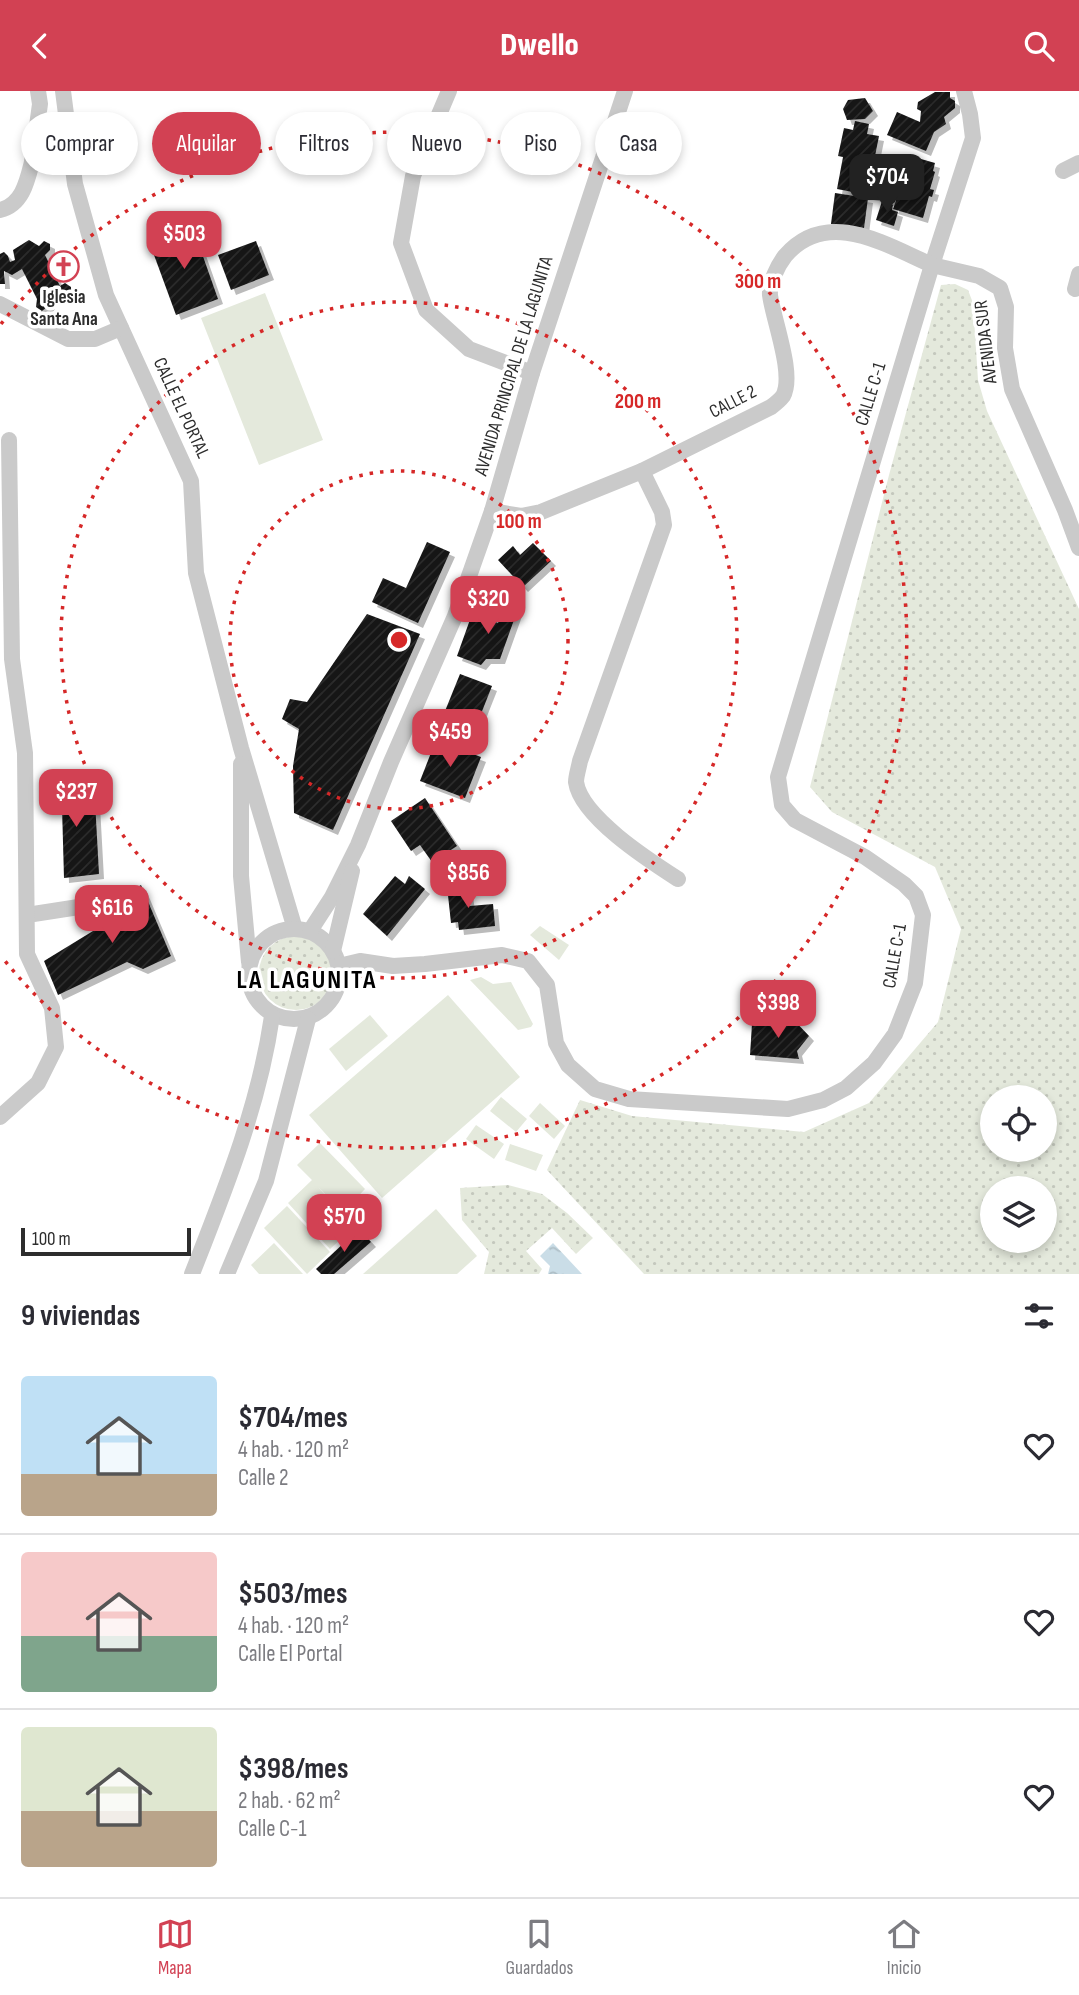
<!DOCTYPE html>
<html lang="es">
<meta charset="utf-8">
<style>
:root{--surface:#fff;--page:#f2f2f3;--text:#2b2b33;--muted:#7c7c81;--line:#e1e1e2;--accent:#d24153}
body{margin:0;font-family:"Sofia Sans Condensed",sans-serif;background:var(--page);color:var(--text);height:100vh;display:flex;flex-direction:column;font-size:26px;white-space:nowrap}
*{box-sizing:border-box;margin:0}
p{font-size:23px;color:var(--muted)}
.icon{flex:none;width:38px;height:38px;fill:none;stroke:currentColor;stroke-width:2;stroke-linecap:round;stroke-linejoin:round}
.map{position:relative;height:1183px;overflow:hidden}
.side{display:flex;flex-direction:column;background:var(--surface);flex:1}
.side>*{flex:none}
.top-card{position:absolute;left:21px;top:21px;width:700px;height:63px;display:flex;gap:14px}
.tools{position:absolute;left:980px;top:994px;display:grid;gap:14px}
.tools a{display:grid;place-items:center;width:77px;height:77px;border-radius:50%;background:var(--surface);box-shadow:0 4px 10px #0003;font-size:35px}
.scale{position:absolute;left:21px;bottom:18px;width:170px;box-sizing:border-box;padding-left:7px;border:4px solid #2d2d2d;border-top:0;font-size:19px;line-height:24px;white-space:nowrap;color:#2d2d2d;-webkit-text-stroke:5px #fff;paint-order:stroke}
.price{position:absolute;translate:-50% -60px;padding:0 16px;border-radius:14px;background:var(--accent);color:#fff;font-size:23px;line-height:46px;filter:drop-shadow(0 2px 4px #0008)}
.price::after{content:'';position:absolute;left:50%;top:42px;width:21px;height:16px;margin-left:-10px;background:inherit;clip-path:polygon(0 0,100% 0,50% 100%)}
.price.current{background:#222;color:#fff}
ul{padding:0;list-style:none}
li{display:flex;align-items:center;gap:21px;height:175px;padding:0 21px}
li+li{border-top:2px solid var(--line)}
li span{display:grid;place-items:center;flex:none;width:196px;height:140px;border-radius:7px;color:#555}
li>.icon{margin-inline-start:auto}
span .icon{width:84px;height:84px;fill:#fffc;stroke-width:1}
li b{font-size:30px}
h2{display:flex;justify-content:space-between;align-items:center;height:84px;padding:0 21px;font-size:30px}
.pill{padding:0 24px;border-radius:32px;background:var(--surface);box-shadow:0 4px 10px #0003;font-size:24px;line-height:63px}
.pill.current{background:var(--accent);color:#fff}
header{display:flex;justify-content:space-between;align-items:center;height:91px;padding:0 21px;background:var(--accent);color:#fff;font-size:32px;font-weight:800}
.tab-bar{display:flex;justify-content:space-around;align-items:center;height:98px;border-top:2px solid var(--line);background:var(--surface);font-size:19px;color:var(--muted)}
.tab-bar a{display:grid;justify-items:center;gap:4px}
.tab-bar .current{color:var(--accent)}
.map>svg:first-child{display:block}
.grass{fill:url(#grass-dots);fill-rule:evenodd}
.pitch{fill:#e4e9dc}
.water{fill:url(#water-ripples)}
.building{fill:url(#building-hatch);filter:url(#shadow)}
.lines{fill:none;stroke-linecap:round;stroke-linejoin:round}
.minor{stroke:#cacaca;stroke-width:16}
.ring{fill:none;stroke:#d62828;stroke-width:3.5;stroke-dasharray:3.5 7}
.labels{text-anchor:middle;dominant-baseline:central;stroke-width:7;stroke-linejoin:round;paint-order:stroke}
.poi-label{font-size:19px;font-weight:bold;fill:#2d2d2d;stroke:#fff}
.street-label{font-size:19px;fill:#2d2d2d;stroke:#fff}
.district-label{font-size:26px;font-weight:bold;letter-spacing:2px;fill:#000;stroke:#fff}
.centre{fill:#d62828;stroke:#fff;stroke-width:3.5}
.ring-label{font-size:21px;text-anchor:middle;font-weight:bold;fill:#d62828;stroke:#fff;stroke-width:7;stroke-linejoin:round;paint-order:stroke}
</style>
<header><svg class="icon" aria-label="back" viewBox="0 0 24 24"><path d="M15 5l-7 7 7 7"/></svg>Dwello<svg class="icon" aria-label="search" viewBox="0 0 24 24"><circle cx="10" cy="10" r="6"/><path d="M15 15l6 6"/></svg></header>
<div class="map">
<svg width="1079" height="1183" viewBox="0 0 1079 1183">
<defs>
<pattern id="grass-dots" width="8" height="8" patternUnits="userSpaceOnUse" patternTransform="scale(1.75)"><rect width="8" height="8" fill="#e4e9dc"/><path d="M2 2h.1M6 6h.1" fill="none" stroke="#c4c8bd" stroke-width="1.8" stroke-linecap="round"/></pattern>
<pattern id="water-ripples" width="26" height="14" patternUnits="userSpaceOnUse" patternTransform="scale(1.75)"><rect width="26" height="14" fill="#cadde7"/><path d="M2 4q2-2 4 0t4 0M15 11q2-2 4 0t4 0" fill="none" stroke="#aebec6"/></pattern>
<pattern id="building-hatch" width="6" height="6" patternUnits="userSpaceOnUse" patternTransform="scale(1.75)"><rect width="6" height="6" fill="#141414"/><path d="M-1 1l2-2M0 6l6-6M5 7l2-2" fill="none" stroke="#2e2e2e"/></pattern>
<filter id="shadow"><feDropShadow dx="5" dy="5" stdDeviation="0" flood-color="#0004"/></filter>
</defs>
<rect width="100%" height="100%" fill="#fff"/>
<g class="grass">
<path d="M955 193 968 199 973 212 978 289 987 320 1079 518V1183H644L547 1079 580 1009 632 1025 804 1041 869 1012 938 931 961 838 935 776 832 721 810 696 889 384 941 194ZM992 1006H1045V1059H992ZM992 1097H1045V1150H992Z"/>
<circle cx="296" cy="882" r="37"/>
<polygon points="508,1094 542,1103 567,1122 593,1147 576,1163 552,1137 526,1160 542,1178 539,1183 484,1183 489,1161 462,1129 460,1097"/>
</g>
<g class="pitch">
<polygon points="265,202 323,349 259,374 201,227"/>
<polygon points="540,835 569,854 559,869 530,844"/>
<polygon points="481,886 493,893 511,891 533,933 531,936 518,939 470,889"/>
<polygon points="448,904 520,986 382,1107 309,1024"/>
<polygon points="370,924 388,945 346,980 329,958"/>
<polygon points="501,1006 527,1028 516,1041 490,1020"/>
<polygon points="540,1012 565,1035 554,1048 529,1025"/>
<polygon points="476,1034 504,1053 494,1068 466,1048"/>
<polygon points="320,1052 365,1098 343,1121 318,1096 354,1136 330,1158 288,1112 312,1089 297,1074"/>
<polygon points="510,1053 543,1064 536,1080 505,1069"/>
<polygon points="287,1115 330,1161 307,1183 264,1137"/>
<polygon points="436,1118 477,1165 457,1183 363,1183"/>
<polygon points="274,1152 303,1183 259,1183 251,1174"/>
</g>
<polygon class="water" points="553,1152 582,1183 548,1183 550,1175 540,1165"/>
<g class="building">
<polygon points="935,1 950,1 950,7 955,10 955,17 944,26 946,33 934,41 926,60 887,44 897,21 920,31 921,20 917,18 918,11"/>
<polygon points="865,7 873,20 865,28 847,29 843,18 848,9"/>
<polygon points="855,30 869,33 867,43 879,45 871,85 887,88 885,97 897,101 906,71 912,73 914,66 935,72 933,80 935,81 930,98 934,99 932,106 929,105 923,127 893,118 897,107 894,112 883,108 884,107 837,98 843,66 838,65 844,37 853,39"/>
<polygon points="835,102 868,107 864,137 831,133"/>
<polygon points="882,110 893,114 892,119 898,121 894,135 876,129"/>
<polygon points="193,137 218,208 176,224 150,153"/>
<polygon points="29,149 39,155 44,150 50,153 50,159 45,164 60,195 65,192 71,196 71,203 64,208 56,204 51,207 50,214 42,220 36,216 37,208 22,178 12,184 4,180 5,193 0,193 0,163 4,161 8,165 10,171 15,169 13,159"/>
<polygon points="256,150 269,184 231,199 218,164"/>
<polygon points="427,451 450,461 418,532 372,511 383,487 406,497"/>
<polygon points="533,452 551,470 523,496 498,469 513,455 520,464"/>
<polygon points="507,507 520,512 500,568 486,568 481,574 457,565 472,523 498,532"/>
<polygon points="367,523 420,543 333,739 294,722 293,675 299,638 282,628 290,608 307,611"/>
<polygon points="460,583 492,595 475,638 443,625"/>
<polygon points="436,649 481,666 465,707 420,690"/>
<polygon points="73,685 77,706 95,710 99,783 64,787 62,716 49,714 48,691"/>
<polygon points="425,707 457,755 432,771 420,754 411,760 391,730"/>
<polygon points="395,785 405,793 409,785 425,798 387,845 363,823"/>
<polygon points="467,793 470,815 493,813 495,835 459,839 458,831 451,832 447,795"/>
<polygon points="141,794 171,865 143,878 127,871 58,904 44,870 111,829 123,831 110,811"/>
<polygon points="788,923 809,945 797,960 799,968 750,964 752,933 778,936"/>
<polygon points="359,1138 371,1151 334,1183 321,1183 316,1178"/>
</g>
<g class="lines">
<g class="minor">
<polyline points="63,0 75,93 106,204 191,390 196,482 241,657 295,838"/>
<polyline points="449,0 413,85 401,152 426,219 469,258 532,282"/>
<polyline points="964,0 970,23 973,47 932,174 979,185 1000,197 1006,216 1005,257 1012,298 1065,419 1079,457"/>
<polyline points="32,71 40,13 38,0"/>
<polyline points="1063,80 1079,72"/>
<path d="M0 119C22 114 27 91 32 71L73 74"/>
<polyline points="1075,198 1079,183"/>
<polyline points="0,213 68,248 95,248 121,237"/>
<path d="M642 380 662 421 664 434 580 670C579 676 576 685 576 691 581 726 650 770 678 788"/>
<polyline points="241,673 241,785 249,871"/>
<polyline points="27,824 98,813 108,821 111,829"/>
<circle cx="294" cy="883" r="45"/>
<polyline points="310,840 332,806 358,754 391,671 455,525 492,420 532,282 625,0"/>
<polyline points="333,860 352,780"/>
<path d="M339 875 360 870 393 875 425 873 502 864 528 870 547 894 556 952 568 974 595 998 629 1008 788 1018 823 1009 846 997 874 972 895 943 915 892 923 824 916 805 904 793 865 766 795 729 782 714 778 686 932 174C886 154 827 116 785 165 778 174 769 192 770 204 773 228 795 284 783 305 780 309 775 313 771 316L642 380 541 421 521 425 492 420"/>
<polyline points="0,1026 38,992 56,956 52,917 27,863 25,662 12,568 9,349"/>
<path d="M192 1183C225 1099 259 1015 272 925"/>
<polyline points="227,1183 266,1090 308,928"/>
</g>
</g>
<g class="ring">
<circle cx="399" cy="549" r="169"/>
<circle cx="399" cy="549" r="338"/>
<path d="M1 233A508 508 0 1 1 1 865"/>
</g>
<defs>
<symbol id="church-ring" viewBox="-11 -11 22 22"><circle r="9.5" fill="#fff" stroke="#d24153" stroke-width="1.5"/><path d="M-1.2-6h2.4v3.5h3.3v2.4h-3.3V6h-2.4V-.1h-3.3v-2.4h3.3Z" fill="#d24153"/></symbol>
</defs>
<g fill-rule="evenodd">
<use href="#church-ring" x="46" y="158" width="35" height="35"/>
</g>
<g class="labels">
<g class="poi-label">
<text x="64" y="206">Iglesia<tspan x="64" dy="22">Santa Ana</tspan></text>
</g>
<g class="street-label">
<text transform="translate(986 251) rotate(-97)">AVENIDA SUR</text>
<text transform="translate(514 275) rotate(-73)">AVENIDA PRINCIPAL DE LA LAGUNITA</text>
<text transform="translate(871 303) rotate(-73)">CALLE C-1</text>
<text transform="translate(733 311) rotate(-27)">CALLE 2</text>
<text transform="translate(181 317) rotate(65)">CALLE EL PORTAL</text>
<text transform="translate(895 865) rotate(-80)">CALLE C-1</text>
</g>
<g class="district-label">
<text x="307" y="889">LA LAGUNITA</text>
</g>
</g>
<circle cx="399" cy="549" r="10" class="centre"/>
<g class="ring-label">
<text x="758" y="197">300 m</text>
<text x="638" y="317">200 m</text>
<text x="519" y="437">100 m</text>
</g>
</svg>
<div class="tools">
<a><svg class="icon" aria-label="locate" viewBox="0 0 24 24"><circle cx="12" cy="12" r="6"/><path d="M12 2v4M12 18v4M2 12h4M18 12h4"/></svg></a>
<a><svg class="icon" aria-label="layers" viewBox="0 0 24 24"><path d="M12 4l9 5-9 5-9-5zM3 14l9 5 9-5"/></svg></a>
</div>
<div class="scale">100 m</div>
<b class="price current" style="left:887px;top:123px">$704</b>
<b class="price" style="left:184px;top:180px">$503</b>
<b class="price" style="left:488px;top:545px">$320</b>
<b class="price" style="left:450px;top:678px">$459</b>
<b class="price" style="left:76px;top:738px">$237</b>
<b class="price" style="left:468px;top:819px">$856</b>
<b class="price" style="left:112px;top:854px">$616</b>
<b class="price" style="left:778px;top:949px">$398</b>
<b class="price" style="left:344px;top:1163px">$570</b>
<div class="top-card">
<a class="pill">Comprar</a>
<a class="pill current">Alquilar</a>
<a class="pill">Filtros</a>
<a class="pill">Nuevo</a>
<a class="pill">Piso</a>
<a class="pill">Casa</a>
</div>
</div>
<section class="side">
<h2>9 viviendas<svg class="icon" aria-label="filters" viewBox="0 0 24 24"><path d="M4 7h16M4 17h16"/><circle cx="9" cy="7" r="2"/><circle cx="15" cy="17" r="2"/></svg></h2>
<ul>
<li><span style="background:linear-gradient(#bfe0f5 70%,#b9a48a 0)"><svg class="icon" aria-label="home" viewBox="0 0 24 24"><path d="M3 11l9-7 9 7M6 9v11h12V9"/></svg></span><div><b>$704/mes</b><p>4 hab. · 120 m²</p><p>Calle 2</p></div><svg class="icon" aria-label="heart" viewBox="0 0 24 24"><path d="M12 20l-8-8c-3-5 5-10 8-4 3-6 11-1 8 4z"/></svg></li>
<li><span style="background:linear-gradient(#f6c9c9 60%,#7fa58c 0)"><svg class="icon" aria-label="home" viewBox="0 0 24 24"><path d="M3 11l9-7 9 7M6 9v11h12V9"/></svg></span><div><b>$503/mes</b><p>4 hab. · 120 m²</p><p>Calle El Portal</p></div><svg class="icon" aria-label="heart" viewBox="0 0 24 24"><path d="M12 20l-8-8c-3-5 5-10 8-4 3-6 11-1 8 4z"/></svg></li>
<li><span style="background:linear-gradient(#dfe7d0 60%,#b9a48a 0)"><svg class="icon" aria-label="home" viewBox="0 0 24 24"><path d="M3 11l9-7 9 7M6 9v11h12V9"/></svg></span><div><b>$398/mes</b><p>2 hab. · 62 m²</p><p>Calle C-1</p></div><svg class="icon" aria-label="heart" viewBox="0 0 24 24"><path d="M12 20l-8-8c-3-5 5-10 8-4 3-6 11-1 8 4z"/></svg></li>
</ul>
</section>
<nav class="tab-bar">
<a class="current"><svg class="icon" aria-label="map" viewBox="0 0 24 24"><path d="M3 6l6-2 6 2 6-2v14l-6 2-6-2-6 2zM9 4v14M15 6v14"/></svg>Mapa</a>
<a><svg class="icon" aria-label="saved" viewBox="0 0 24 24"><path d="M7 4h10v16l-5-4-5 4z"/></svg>Guardados</a>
<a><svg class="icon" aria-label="home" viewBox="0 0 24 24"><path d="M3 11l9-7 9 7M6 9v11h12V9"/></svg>Inicio</a>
</nav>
